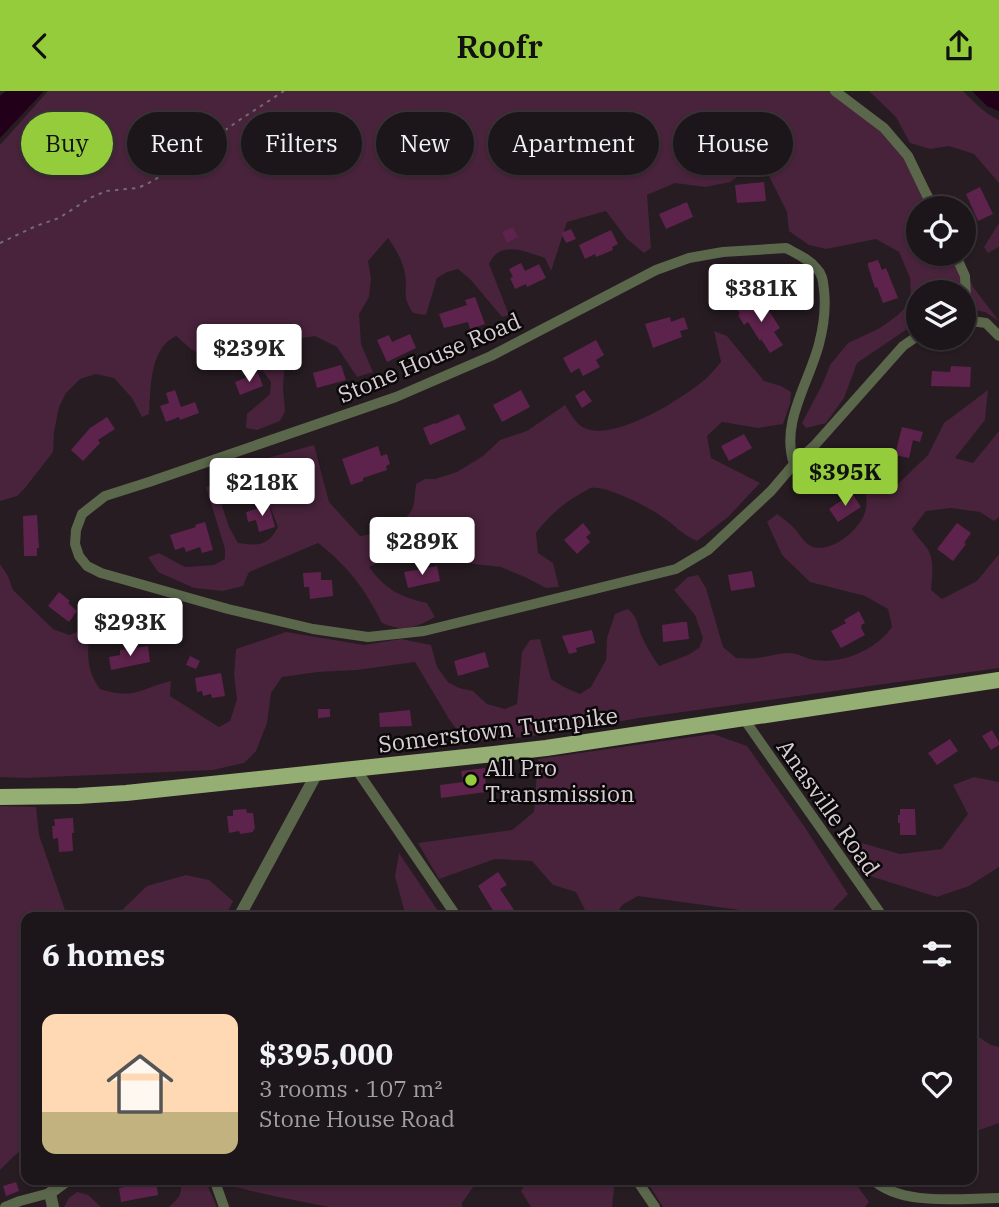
<!DOCTYPE html>
<meta charset="utf-8">
<style>
:root{--surface:#1c151a;--page:#251e23;--text:#f1f3f6;--muted:#a09fa2;--line:#3a3439;--accent:#95cc3b}
body{margin:0;font-family:"IBM Plex Serif",serif;background:var(--page);color:var(--text);height:100vh;display:flex;flex-direction:column;font-size:26px;white-space:nowrap}
*{box-sizing:border-box;margin:0}
p{font-size:23px;color:var(--muted)}
.icon{flex:none;width:38px;height:38px;fill:none;stroke:currentColor;stroke-width:2;stroke-linecap:round;stroke-linejoin:round}
.map{position:relative;flex:1;overflow:hidden}
.panel{position:absolute;left:21px;top:821px;width:956px;height:273px;display:flex;flex-direction:column;background:var(--surface);border-radius:14px;box-shadow:0 2px 5px #0004,0 0 0 2px var(--line)}
.panel>*{flex:none}
.top-card{position:absolute;left:21px;top:21px;width:957px;height:63px;display:flex;gap:14px}
.fabs{position:absolute;left:906px;top:105px;display:grid;gap:14px}
.fabs a{display:grid;place-items:center;width:70px;height:70px;border-radius:50%;background:var(--surface);box-shadow:0 2px 5px #0004,0 0 0 2px var(--line);font-size:35px}
.price{position:absolute;translate:-50% -60px;padding:0 16px;border-radius:7px;background:#fff;color:#222;font-size:23px;line-height:46px;filter:drop-shadow(0 2px 4px #0008)}
.price::after{content:'';position:absolute;left:50%;top:42px;width:21px;height:16px;margin-left:-10px;background:inherit;clip-path:polygon(0 0,100% 0,50% 100%)}
.price.selected{background:var(--accent);color:#111}
ul{padding:0;list-style:none}
li{display:flex;align-items:center;gap:21px;height:175px;padding:0 21px}
li+li{border-top:2px solid var(--line)}
li span{display:grid;place-items:center;flex:none;width:196px;height:140px;border-radius:14px;color:#555}
li>.icon{margin-inline-start:auto}
span .icon{width:84px;height:84px;fill:#fffc;stroke-width:1}
li b{font-size:30px}
h2{display:flex;justify-content:space-between;align-items:center;height:84px;padding:0 21px;font-size:30px}
.tag{padding:0 24px;border-radius:32px;background:var(--surface);box-shadow:0 2px 5px #0004,0 0 0 2px var(--line);font-size:24px;line-height:63px}
.tag.selected{background:var(--accent);color:#111}
header{display:flex;justify-content:space-between;align-items:center;height:91px;padding:0 21px;background:var(--accent);color:#111;font-size:32px;font-weight:600}
.map>svg:first-child{display:block}
.green{fill:#48233b}
.water{fill:#230019}
.building{fill:#5e234c}
.lines{fill:none;stroke-linecap:round;stroke-linejoin:round}
.path{stroke:#736b70;stroke-width:2;stroke-dasharray:3.5 5;stroke-linecap:butt}
.minor{stroke:#5a674b;stroke-width:10}
.tertiary{stroke:#5a674b;stroke-width:12}
.primary{stroke:#94ae74;stroke-width:16}
.poi-dot{fill:#95cc3b;stroke:#0c080a;stroke-width:2.5}
.labels{text-anchor:middle;dominant-baseline:central;stroke-width:5;stroke-linejoin:round;paint-order:stroke}
.street-label{font-size:23px;fill:#d6cfd3;stroke:#0c080a}
.poi-label{font-size:23px;fill:#d6cfd3;stroke:#0c080a;text-anchor:start}
</style>
<header><svg class="icon" aria-label="back" viewBox="0 0 24 24"><path d="M15 5l-7 7 7 7"/></svg>Roofr<svg class="icon" aria-label="share" viewBox="0 0 24 24"><path d="M12 15V3M7 8l5-5 5 5M5 13v7h14v-7"/></svg></header>
<div class="map">
<svg width="999" height="1116" viewBox="0 0 999 1116">
<rect width="100%" height="100%" fill="#261c22"/>
<g class="green">
<path d="M48 0H839L860 16 922 85 941 117H919V163H959L973 196 999 230 985 221 964 217V201H919V230L857 272 844 307 826 332 806 337 802 332 823 292 830 274 848 252 880 237 898 224 911 210 910 187 899 161 876 148 826 158 809 154 789 140 787 121 766 79 737 86 730 91 705 96 675 92 647 104 651 157 644 162 627 148 606 120 567 131 551 180 545 167C526 161 500 148 489 173L509 224 502 226 470 188 458 178 447 181 437 187 426 224 413 222C401 204 408 201 405 183 403 170 395 157 388 147L368 170 371 187 369 206 359 223 361 253 373 281 357 286 337 256 315 245 297 248 285 267 283 296 285 320 280 330 257 339 246 337 247 323 270 303 271 291 257 272 241 273 229 278 191 258 176 245C149 258 151 297 149 323L142 326 132 307 114 287 96 283 80 288 66 302 59 316 54 341 53 361 25 397 17 405 0 410V54Z"/>
<path d="M869 0H963C974 11 985 23 999 29V92L974 63 949 55 930 58 910 52 896 26Z"/>
<polygon points="999,132 999,156 988,162 984,156"/>
<path d="M714 240 727 245 764 290 781 295 791 301 790 313 783 333 758 337 722 331 707 345 711 367 760 392 728 426 697 450C682 444 675 434 661 425 647 415 606 394 590 397 589 398 582 402 580 403 561 414 549 425 536 442L538 462 553 472 559 496 546 497 527 487 501 476 474 473 424 460 387 467 369 476C387 500 399 505 427 512L435 526C416 537 402 541 382 532 365 498 348 475 318 452L249 481 243 495 223 500 194 497 158 481 148 466 159 462 185 476 214 474 225 468V458L206 396 215 393 229 436 238 452C258 455 268 455 278 436L253 371 314 354 329 411 360 445C379 442 405 436 413 416 415 409 415 400 416 393L425 388H435L457 381 483 365 500 349 527 340 565 314C569 320 575 331 581 335 608 354 676 311 698 294 707 288 714 279 721 271Z"/>
<path d="M988 299 985 329 955 367 973 372 999 340V426L994 430 980 421 951 417 926 420 912 438C916 445 922 450 927 457 935 469 932 485 931 499L942 508 977 490 999 463V577L639 627 550 643 484 650 463 647 449 628 415 571 357 579 318 581 282 586 271 602 267 632 256 660 244 672 213 679 24 687 0 686V473L8 485 13 499 53 538 69 544 84 538 90 541C87 564 86 578 100 598 110 601 122 604 133 602 146 599 157 593 171 590L170 605 219 636 230 630 237 608 234 584 236 558 286 541 364 554 401 548 431 554 437 576 448 591 459 597 473 600 487 613 505 618 517 613 522 561 530 549 540 548 551 588 564 596 580 603 591 596 606 569 607 547 615 523 628 518C638 527 637 532 641 544 646 555 652 565 659 575L688 564 699 557 703 547 695 524 674 499 688 486 698 484 706 497 723 556 736 567C743 567 750 568 757 567 768 566 778 562 789 562 797 562 803 566 810 568 839 575 875 560 892 536L888 518 865 505 810 491 782 464 767 431 777 423C783 427 789 432 794 437 799 442 803 450 809 454 829 466 863 437 866 417 868 407 864 395 861 385L867 377 880 378 887 396 898 393 928 364 944 332Z"/>
<polygon points="713,643 747,655 804,735 848,803 826,826 772,826 740,819 638,805 622,814 615,826 582,826 585,819 576,801 553,794 532,770 495,768 439,788 418,752 512,739 534,721 538,668"/>
<polygon points="974,686 999,691 999,776 969,795 937,806 860,782 841,746 900,763 942,758 968,723 953,694"/>
<polygon points="0,715 36,716 39,744 67,825 66,826 26,826 26,1055 13,1066 0,1079"/>
<polygon points="399,762 442,826 406,826 395,785"/>
<polygon points="186,784 209,789 233,810 225,826 115,826 147,795"/>
<polygon points="971,941 991,954 999,956 999,1032 971,1042"/>
<path d="M180 1088 205 1089 217 1116H169C180 1106 183 1103 180 1088Z"/>
<polygon points="228,1089 478,1089 462,1112 462,1116 329,1116 273,1105 231,1095"/>
<polygon points="528,1089 615,1089 612,1116 531,1116 521,1100"/>
<polygon points="646,1089 853,1089 869,1111 865,1116 663,1116"/>
<polygon points="77,1101 88,1104 101,1116 64,1116 69,1107"/>
</g>
<g class="water">
<polygon points="6,0 44,0 0,47 0,5"/>
<polygon points="972,0 999,0 999,20 987,15"/>
</g>
<g class="building">
<polygon points="764,91 766,110 737,112 735,94"/>
<polygon points="980,96 993,123 978,130 966,103"/>
<polygon points="687,111 693,126 666,138 659,123"/>
<polygon points="513,136 518,146 507,152 502,141"/>
<polygon points="571,138 576,148 566,152 561,142"/>
<polygon points="611,139 618,153 612,156 613,159 596,166 595,163 585,168 579,154"/>
<polygon points="878,169 882,179 886,177 898,207 883,212 877,196 875,197 868,175 868,172"/>
<polygon points="521,172 525,180 539,173 546,187 527,196 526,193 515,198 510,187 513,186 509,178"/>
<polygon points="475,206 485,233 470,238 468,231 444,237 439,223 467,214 465,209"/>
<polygon points="762,209 780,237 774,241 783,254 770,262 761,248 760,250 748,231 744,234 738,224 740,223 737,218 748,211 751,216"/>
<polygon points="670,226 671,231 684,226 688,238 680,240 682,246 653,257 645,233"/>
<polygon points="410,243 416,257 387,271 377,249 389,244 392,251"/>
<polygon points="596,249 604,264 596,269 600,276 583,285 579,277 571,282 563,267"/>
<polygon points="341,274 346,289 317,297 313,282"/>
<polygon points="951,275 971,276 970,296 931,295 932,280 950,281"/>
<polygon points="258,282 263,295 240,304 235,291"/>
<polygon points="175,299 181,316 195,311 199,322 180,329 179,326 166,331 160,315 169,312 166,302"/>
<polygon points="521,299 530,316 502,331 493,314"/>
<polygon points="584,299 592,310 582,317 575,305"/>
<polygon points="459,323 466,338 430,354 423,337 435,332 435,333"/>
<polygon points="107,326 115,338 98,349 100,352 83,370 71,359 90,337"/>
<polygon points="902,336 923,341 920,351 913,349 909,367 895,364"/>
<polygon points="744,343 752,357 729,370 721,355"/>
<polygon points="378,355 381,365 387,363 390,373 386,375 387,379 363,387 363,390 351,394 342,368"/>
<polygon points="852,402 861,416 838,431 829,418"/>
<polygon points="269,414 275,436 259,441 256,429 248,431 246,421"/>
<polygon points="37,424 39,457 37,457 37,465 24,465 23,425"/>
<polygon points="205,431 213,459 202,462 200,456 186,461 184,456 175,459 170,444 196,436 195,434"/>
<polygon points="583,432 591,442 586,446 590,451 577,463 564,449"/>
<polygon points="957,432 971,442 964,452 966,453 953,470 937,458"/>
<polygon points="437,475 440,490 408,497 404,481"/>
<polygon points="752,480 755,496 731,500 728,484"/>
<polygon points="321,481 321,489 332,489 333,505 310,508 309,496 304,496 303,482"/>
<polygon points="59,501 70,510 68,512 77,520 69,531 48,515"/>
<polygon points="859,520 865,532 861,534 862,536 861,537 865,544 841,557 831,540 846,532 844,529"/>
<polygon points="682,531 687,531 689,548 663,551 662,534"/>
<polygon points="592,539 595,552 576,557 577,561 569,563 562,545"/>
<polygon points="148,555 150,571 111,579 109,566 120,564 120,559"/>
<polygon points="485,561 489,576 458,585 454,570"/>
<polygon points="190,565 200,570 196,578 186,574"/>
<polygon points="221,582 225,605 212,607 211,603 203,605 202,600 197,601 195,587"/>
<polygon points="318,618 330,618 330,626 318,627"/>
<polygon points="410,619 412,635 380,636 379,622"/>
<polygon points="992,639 999,651 999,654 991,659 982,645"/>
<polygon points="950,648 958,660 937,674 928,662"/>
<polygon points="485,677 486,701 441,707 440,694 463,691 461,680"/>
<polygon points="522,704 524,713 512,714 510,705"/>
<polygon points="246,718 247,722 253,722 255,738 253,739 253,741 240,743 239,740 229,742 227,725 233,725 233,719"/>
<polygon points="900,718 915,718 916,744 900,744 900,732 898,732 898,724 900,724"/>
<polygon points="73,727 74,742 72,742 73,760 59,761 58,747 53,748 52,735 55,735 54,728"/>
<polygon points="498,781 507,794 500,798 516,822 511,826 497,826 478,795"/>
<polygon points="134,1088 156,1089 158,1104 121,1111 119,1097 130,1095 130,1092 135,1092"/>
<polygon points="16,1091 19,1100 6,1105 3,1095"/>
</g>
<g class="lines">
<polyline class="path" points="0,152 36,135 59,127 90,107 106,100 138,97 153,90 241,28 284,0"/>
<g class="minor">
<polyline points="835,0 884,37 908,65 933,117"/>
<path d="M786 157C797 163 809 168 817 178 823 184 823 191 824 199 826 217 824 234 819 253 809 292 780 332 794 373L771 400 708 459 676 478 424 540 368 546 313 538 228 518 101 482 87 475 79 465 75 453 76 439 82 423 105 405 149 391 396 306 491 265 656 179 689 167 723 161Z"/>
<polyline points="955,163 965,185 967,229"/>
<polyline points="964,229 986,232 999,245"/>
<polyline points="794,373 814,355 903,255 919,244"/>
<polyline points="744,628 883,826"/>
<polyline points="356,678 457,826"/>
<polyline points="214,1088 224,1116"/>
<polyline points="636,1088 655,1116"/>
<path d="M872 1088C902 1116 960 1107 999 1107"/>
<polyline points="5,1116 20,1110 50,1102"/>
</g>
<g class="tertiary">
<polyline points="239,826 317,682"/>
<polyline points="53,1116 50,1102 69,1088"/>
</g>
<polyline class="primary" points="0,706 78,705 126,702 494,663 546,657 999,589"/>
</g>
<circle class="poi-dot" cx="471" cy="689" r="7"/>
<g class="labels">
<g class="street-label">
<text transform="translate(429 266) rotate(-23)">Stone House Road</text>
<text transform="translate(498 638) rotate(-7)">Somerstown Turnpike</text>
<text transform="translate(829 716) rotate(55)">Anasville Road</text>
</g>
<g class="poi-label">
<text x="485" y="676">All Pro<tspan x="485" dy="26">Transmission</tspan></text>
</g>
</g>
</svg>
<div class="fabs">
<a><svg class="icon" aria-label="locate" viewBox="0 0 24 24"><circle cx="12" cy="12" r="6"/><path d="M12 2v4M12 18v4M2 12h4M18 12h4"/></svg></a>
<a><svg class="icon" aria-label="layers" viewBox="0 0 24 24"><path d="M12 4l9 5-9 5-9-5zM3 14l9 5 9-5"/></svg></a>
</div>
<b class="price" style="left:761px;top:233px">$381K</b>
<b class="price" style="left:249px;top:293px">$239K</b>
<b class="price selected" style="left:845px;top:417px">$395K</b>
<b class="price" style="left:262px;top:427px">$218K</b>
<b class="price" style="left:422px;top:486px">$289K</b>
<b class="price" style="left:130px;top:567px">$293K</b>
<div class="top-card">
<a class="tag selected">Buy</a>
<a class="tag">Rent</a>
<a class="tag">Filters</a>
<a class="tag">New</a>
<a class="tag">Apartment</a>
<a class="tag">House</a>
</div>
<section class="panel">
<h2>6 homes<svg class="icon" aria-label="filters" viewBox="0 0 24 24"><path d="M4 7h16M4 17h16"/><circle cx="9" cy="7" r="2"/><circle cx="15" cy="17" r="2"/></svg></h2>
<ul>
<li><span style="background:linear-gradient(#ffd9b3 70%,#c2b280 0)"><svg class="icon" aria-label="home" viewBox="0 0 24 24"><path d="M3 11l9-7 9 7M6 9v11h12V9"/></svg></span><div><b>$395,000</b><p>3 rooms · 107 m²</p><p>Stone House Road</p></div><svg class="icon" aria-label="heart" viewBox="0 0 24 24"><path d="M12 20l-8-8c-3-5 5-10 8-4 3-6 11-1 8 4z"/></svg></li>
</ul>
</section>
</div>
